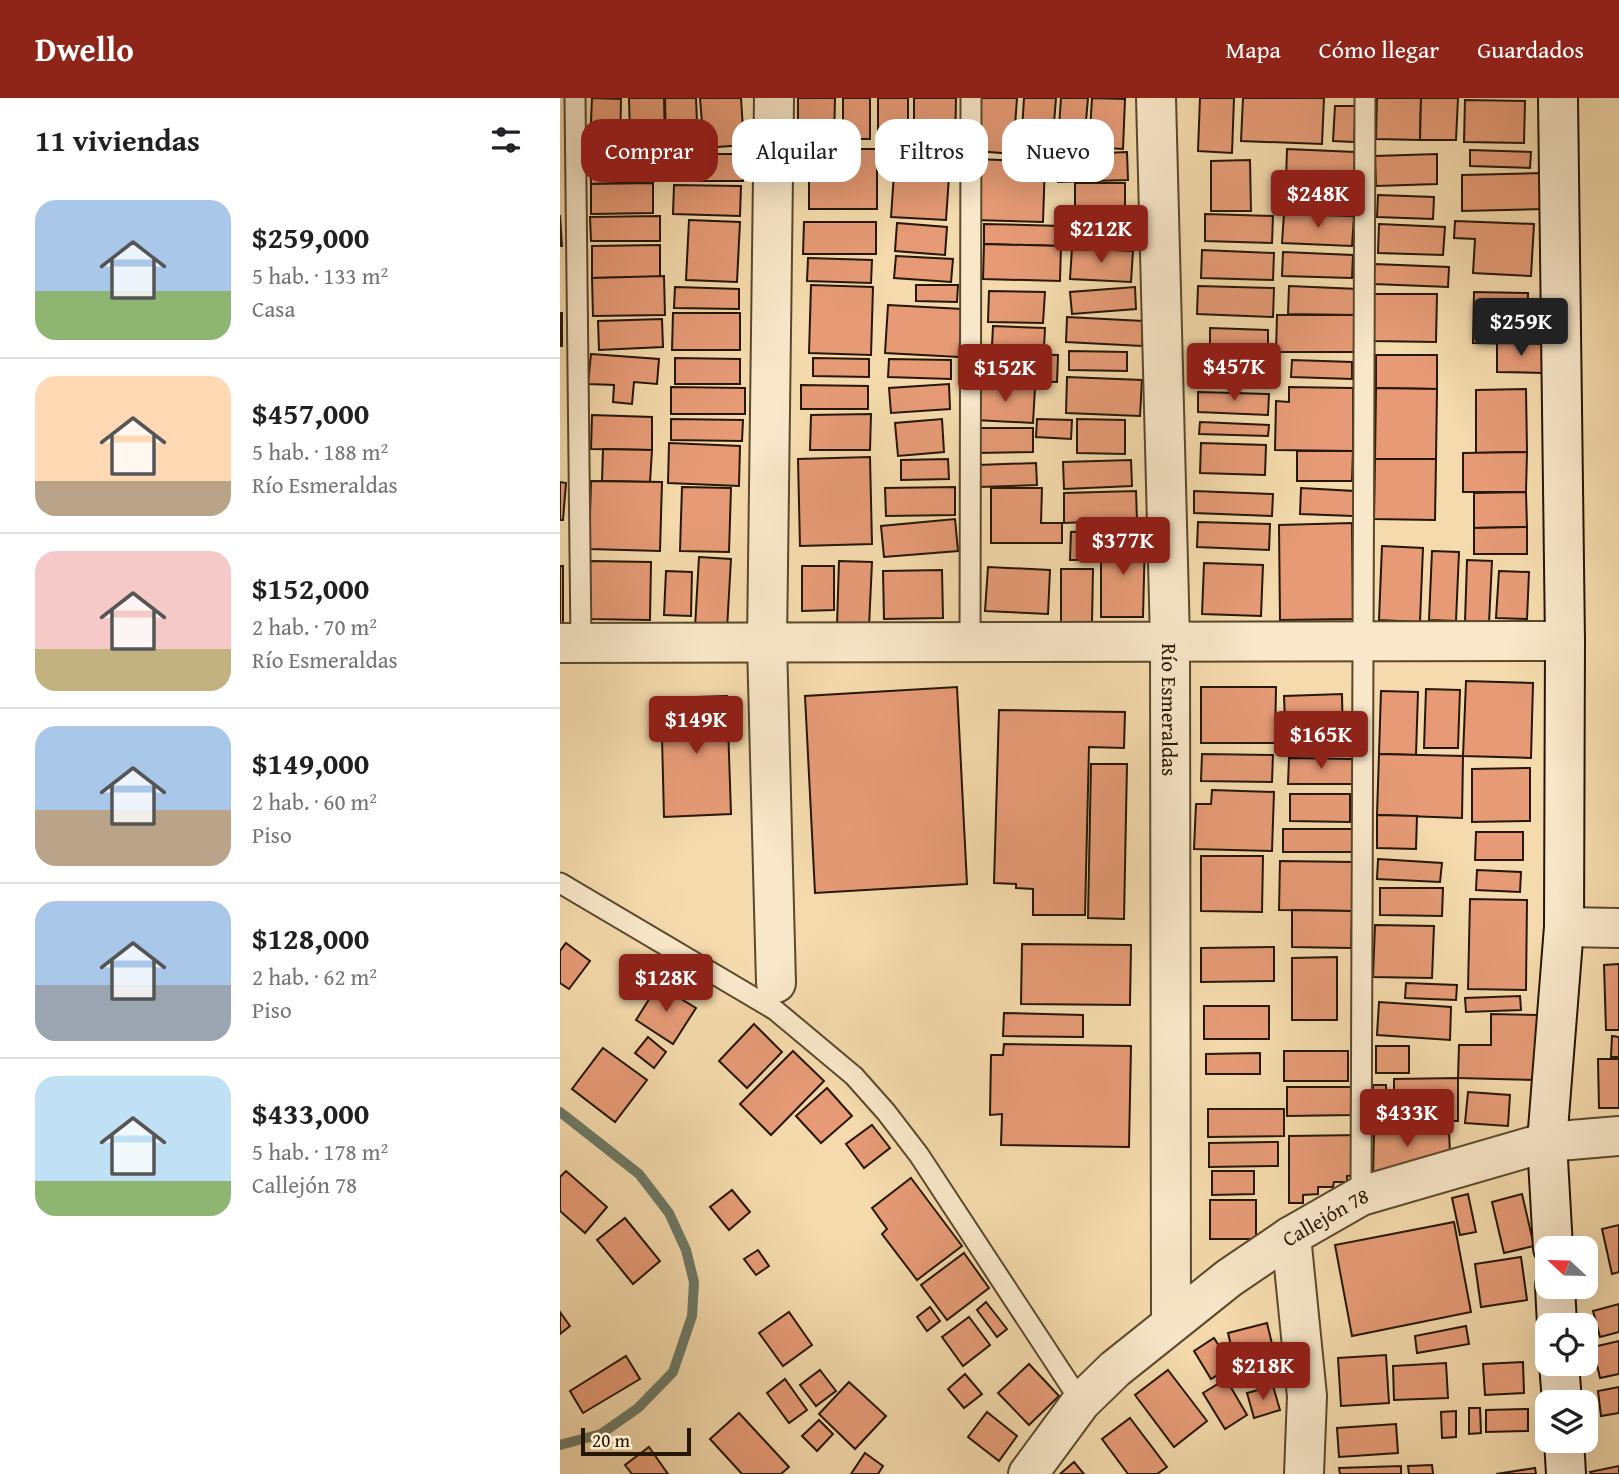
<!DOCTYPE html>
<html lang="es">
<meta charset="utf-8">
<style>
:root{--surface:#fff;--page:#f2f2f2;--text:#202124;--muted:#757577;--line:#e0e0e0;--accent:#8f2418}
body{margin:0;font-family:"Gentium Book Plus",serif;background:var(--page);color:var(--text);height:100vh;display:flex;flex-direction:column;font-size:26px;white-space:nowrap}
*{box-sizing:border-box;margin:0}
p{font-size:23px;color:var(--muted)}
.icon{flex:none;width:38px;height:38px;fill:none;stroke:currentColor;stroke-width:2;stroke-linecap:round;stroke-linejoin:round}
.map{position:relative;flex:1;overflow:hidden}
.sheet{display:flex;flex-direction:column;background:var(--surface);width:560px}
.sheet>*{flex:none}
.top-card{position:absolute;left:21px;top:21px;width:665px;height:63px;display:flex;gap:14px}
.needle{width:46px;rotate:292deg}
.tools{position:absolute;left:975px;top:1138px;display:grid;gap:14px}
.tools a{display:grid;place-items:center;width:63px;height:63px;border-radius:14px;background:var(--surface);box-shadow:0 7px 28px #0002;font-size:35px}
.scale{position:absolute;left:21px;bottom:18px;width:110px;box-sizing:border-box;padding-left:7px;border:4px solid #261702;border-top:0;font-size:19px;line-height:24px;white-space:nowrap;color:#261702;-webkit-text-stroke:5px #f8e7c9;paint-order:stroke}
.price{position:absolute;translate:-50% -60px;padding:0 16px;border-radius:7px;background:var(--accent);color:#fff;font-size:23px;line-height:46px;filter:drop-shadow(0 2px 4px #0008)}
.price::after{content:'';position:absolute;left:50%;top:42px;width:21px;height:16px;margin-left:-10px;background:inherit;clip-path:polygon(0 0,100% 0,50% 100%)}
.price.active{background:#222;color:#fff}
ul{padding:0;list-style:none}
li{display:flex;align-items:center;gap:21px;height:175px;padding:0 35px}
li+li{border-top:2px solid var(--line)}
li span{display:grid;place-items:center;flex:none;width:196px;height:140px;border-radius:21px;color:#555}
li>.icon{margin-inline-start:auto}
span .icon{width:84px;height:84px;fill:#fffc;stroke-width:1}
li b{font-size:30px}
h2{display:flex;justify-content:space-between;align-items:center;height:84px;padding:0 35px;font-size:30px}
.tag{padding:0 24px;border-radius:21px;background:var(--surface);box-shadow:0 7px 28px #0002;font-size:24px;line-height:63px}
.tag.active{background:var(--accent);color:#fff}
header{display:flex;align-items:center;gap:42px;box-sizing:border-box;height:98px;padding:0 35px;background:var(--accent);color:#fff}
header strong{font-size:33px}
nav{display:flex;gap:38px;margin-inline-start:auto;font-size:24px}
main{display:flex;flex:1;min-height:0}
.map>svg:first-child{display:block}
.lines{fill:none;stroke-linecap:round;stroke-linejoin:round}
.stream{stroke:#6d7966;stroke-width:10}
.building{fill:#e69b76;stroke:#261702;stroke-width:2}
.lane-casing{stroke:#5a482c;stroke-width:23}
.street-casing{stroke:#5a482c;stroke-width:42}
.secondary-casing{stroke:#261702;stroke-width:42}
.lane{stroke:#f8e7c9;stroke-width:19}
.street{stroke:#f8e7c9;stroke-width:38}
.secondary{stroke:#f8e7c9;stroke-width:38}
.labels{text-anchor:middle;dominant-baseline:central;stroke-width:5;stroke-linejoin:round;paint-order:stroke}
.street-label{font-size:21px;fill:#261702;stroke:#f8e7c9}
</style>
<header>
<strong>Dwello</strong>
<nav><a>Mapa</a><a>Cómo llegar</a><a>Guardados</a></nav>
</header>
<main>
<section class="sheet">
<h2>11 viviendas<svg class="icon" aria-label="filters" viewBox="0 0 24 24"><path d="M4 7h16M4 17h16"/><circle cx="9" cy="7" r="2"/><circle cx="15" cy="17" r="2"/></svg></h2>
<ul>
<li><span style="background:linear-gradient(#a9c7e8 65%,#8fb573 0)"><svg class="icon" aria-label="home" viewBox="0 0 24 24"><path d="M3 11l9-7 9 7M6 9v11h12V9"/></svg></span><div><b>$259,000</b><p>5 hab. · 133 m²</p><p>Casa</p></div></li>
<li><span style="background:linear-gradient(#ffd9b3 75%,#b9a48a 0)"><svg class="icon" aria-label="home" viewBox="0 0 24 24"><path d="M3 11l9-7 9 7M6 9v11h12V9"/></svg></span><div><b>$457,000</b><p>5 hab. · 188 m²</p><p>Río Esmeraldas</p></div></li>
<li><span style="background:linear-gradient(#f6c9c9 70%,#c2b280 0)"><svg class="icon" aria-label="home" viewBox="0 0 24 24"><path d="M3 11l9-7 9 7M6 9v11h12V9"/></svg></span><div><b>$152,000</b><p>2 hab. · 70 m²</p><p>Río Esmeraldas</p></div></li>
<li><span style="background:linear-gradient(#a9c7e8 60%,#b9a48a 0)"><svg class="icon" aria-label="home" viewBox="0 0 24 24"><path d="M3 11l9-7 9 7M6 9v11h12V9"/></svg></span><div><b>$149,000</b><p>2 hab. · 60 m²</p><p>Piso</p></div></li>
<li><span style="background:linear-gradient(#a9c7e8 60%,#9aa5b1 0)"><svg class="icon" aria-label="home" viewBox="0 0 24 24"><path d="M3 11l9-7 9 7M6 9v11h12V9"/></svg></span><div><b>$128,000</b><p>2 hab. · 62 m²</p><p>Piso</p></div></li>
<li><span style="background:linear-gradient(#bfe0f5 75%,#8fb573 0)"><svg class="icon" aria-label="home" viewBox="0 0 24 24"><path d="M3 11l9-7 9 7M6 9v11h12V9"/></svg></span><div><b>$433,000</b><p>5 hab. · 178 m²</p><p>Callejón 78</p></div></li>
</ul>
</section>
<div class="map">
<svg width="1059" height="1376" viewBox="0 0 1059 1376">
<rect width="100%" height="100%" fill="#f4daac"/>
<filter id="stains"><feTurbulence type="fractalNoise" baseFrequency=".00286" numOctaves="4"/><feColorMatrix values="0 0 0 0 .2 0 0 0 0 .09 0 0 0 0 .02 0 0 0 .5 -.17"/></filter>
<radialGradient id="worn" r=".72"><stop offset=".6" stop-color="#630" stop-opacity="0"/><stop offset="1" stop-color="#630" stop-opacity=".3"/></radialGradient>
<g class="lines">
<polyline class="stream" points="0,1014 79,1076 109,1115 126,1152 134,1184 132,1218 113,1274 78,1310 41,1336 0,1347"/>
</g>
<g class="building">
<polygon points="32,0 61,1 60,48 30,47"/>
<polygon points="69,0 104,0 105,48 81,49 80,38 70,38"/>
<polygon points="105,0 136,0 138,49 106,50"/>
<polygon points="140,0 181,0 184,47 144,50"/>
<polygon points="238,0 275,0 274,42 238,42"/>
<rect x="283" y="0" width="27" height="41"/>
<rect x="318" y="0" width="30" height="46"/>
<polygon points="354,0 396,0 395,52 354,52"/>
<polygon points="420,0 457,0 453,56 417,53"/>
<polygon points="464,0 496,0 492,50 461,48"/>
<polygon points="501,0 528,0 524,46 498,44"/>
<polygon points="532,0 565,1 563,51 529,49"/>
<polygon points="640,0 674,0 672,55 638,53"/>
<polygon points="683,0 764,0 762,46 681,43"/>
<polygon points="817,0 861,0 860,42 816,41"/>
<polygon points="861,0 898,0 896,42 860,42"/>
<polygon points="905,2 965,3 964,45 904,44"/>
<polygon points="775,8 796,8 794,44 773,43"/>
<rect x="249" y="51" width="68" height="60"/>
<polygon points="727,51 795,54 794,84 726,82"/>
<polygon points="910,52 971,54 970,70 910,68"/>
<polygon points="567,54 568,82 498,84 497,57"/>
<polygon points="88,55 88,84 31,86 30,57"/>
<rect x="110" y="56" width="73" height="27"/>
<polygon points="877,56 877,86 816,88 815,58"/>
<polygon points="335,61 390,64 386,122 331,119"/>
<polygon points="416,61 485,64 483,124 414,122"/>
<polygon points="690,62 691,113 651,113 651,63"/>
<polygon points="982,75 983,111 902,113 902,77"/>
<polygon points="93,85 93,115 31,116 31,86"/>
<rect x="515" y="85" width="50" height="35"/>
<polygon points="114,87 181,88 180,118 113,116"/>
<polygon points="732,93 794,95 794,118 731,116"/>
<polygon points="818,97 874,99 873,121 817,119"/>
<polygon points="645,116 713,118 712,145 645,143"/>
<polygon points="724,116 794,118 792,148 722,145"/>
<polygon points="0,117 2,148 0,148"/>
<polygon points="100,118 100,143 31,143 30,119"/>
<polygon points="129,122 180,124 177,184 126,182"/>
<polygon points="895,123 974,126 971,178 913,175 915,141 894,140"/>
<polygon points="244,124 316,124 316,156 243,156"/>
<polygon points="337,125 387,129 385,157 335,153"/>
<polygon points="424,126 502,128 501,148 424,146"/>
<polygon points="819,126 885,129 883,157 818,155"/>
<rect x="515" y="127" width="50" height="19"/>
<polygon points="424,146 501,148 500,183 423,181"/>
<polygon points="100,147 100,179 32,180 32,148"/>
<polygon points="512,150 573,153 571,184 510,181"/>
<polygon points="642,152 714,155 713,182 641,180"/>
<polygon points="723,154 793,157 792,180 722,178"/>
<polygon points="336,158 393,161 391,184 334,180"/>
<polygon points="248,160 312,162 311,185 247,183"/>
<polygon points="814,166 889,169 888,189 814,186"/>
<polygon points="104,178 105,217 33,218 32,180"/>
<polygon points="251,187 313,189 311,257 249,255"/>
<polygon points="356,187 398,187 397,204 356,203"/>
<polygon points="638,188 714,190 713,219 637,216"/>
<polygon points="729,188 798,191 796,217 728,216"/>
<polygon points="115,189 179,191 179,211 114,210"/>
<polygon points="575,189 576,211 512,216 510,194"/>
<polygon points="429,193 485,194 483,225 428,224"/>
<polygon points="914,194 968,195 967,246 913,245"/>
<polygon points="814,196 877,196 876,244 813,243"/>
<polygon points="328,207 402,211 399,259 325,255"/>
<rect x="0" y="215" width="2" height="33"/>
<polygon points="113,215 180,215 180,252 112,252"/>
<polygon points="717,217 796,217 796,254 716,254"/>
<polygon points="507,219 583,223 582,248 506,244"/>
<polygon points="102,221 103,249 39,252 38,223"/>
<polygon points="433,228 485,230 484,250 432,248"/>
<polygon points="650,230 708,232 708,248 650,246"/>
<polygon points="937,245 985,246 985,275 937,274"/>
<polygon points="509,253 567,254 567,273 509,272"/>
<polygon points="640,253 707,256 705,284 639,282"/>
<polygon points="421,255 498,257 497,284 420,282"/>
<polygon points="31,256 99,261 97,286 74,284 72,306 53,304 54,287 28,286"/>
<polygon points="816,257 877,257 877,291 816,290"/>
<polygon points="115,260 180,261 180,286 115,286"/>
<polygon points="253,260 309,261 309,279 253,278"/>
<polygon points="329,261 391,262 391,281 328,279"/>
<polygon points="732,262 792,264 792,281 731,279"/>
<polygon points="507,279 582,282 580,318 506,315"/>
<polygon points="389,286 390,311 331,315 329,290"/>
<polygon points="241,287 308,288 308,311 241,311"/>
<polygon points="417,287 475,290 473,325 415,322"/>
<polygon points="111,289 185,290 185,316 111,316"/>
<polygon points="729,289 793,290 793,353 715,352 716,303 729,304"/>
<polygon points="816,290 877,291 876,361 815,361"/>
<polygon points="966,291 967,354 916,355 916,292"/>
<polygon points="638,294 709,296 708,317 638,314"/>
<polygon points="311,316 310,352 250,352 251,317"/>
<polygon points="32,317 92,319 92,352 31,351"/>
<polygon points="111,321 183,322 182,343 111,342"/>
<polygon points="382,321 384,354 338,358 335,325"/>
<polygon points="477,321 512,322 511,341 476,339"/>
<polygon points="517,321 565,322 565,356 517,355"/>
<polygon points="640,324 709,327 708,338 639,336"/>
<polygon points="417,330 473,330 473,354 418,355"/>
<polygon points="109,345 180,348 179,388 108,385"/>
<polygon points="641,345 706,347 705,377 640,375"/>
<polygon points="43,351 92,352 90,384 42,383"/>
<polygon points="737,353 793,353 792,383 737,383"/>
<polygon points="967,354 966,394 903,394 903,355"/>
<polygon points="310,359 312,446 240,448 238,361"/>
<polygon points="388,361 389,381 341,382 341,362"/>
<polygon points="815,361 876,361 875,422 814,421"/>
<polygon points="571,362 572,388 504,391 503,364"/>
<polygon points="476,365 477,387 419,389 418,367"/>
<polygon points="31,383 102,384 100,453 29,451"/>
<polygon points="0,384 6,385 3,422 0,422"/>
<polygon points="122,389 171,390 169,454 120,453"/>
<polygon points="395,389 395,417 326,418 325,390"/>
<polygon points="431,390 482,390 481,425 502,425 502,445 431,445"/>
<polygon points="741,390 794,393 793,418 740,416"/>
<polygon points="576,393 577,422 504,425 504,395"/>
<polygon points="634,393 713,396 712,418 634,415"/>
<polygon points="966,394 967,429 914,430 914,395"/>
<polygon points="395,421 398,453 324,459 321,428"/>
<polygon points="638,424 710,426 709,452 637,449"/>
<polygon points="792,425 793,521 720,522 719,427"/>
<polygon points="967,429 967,456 914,456 914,430"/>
<polygon points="532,433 533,462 510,462 511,434"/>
<polygon points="541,439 585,439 583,519 541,519"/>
<polygon points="822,448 863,450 860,524 819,522"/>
<polygon points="872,453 899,454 896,523 869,522"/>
<polygon points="139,459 171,461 167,531 135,529"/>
<polygon points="907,462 932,463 929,525 905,524"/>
<polygon points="30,463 91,464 90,522 28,521"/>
<polygon points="279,463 312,464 309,529 277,528"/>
<polygon points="644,465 703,467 701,518 642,516"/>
<rect x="0" y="468" width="3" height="59"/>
<polygon points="242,468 274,468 274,512 242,513"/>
<polygon points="428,469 490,472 488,516 425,513"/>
<polygon points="501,471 533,471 532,525 501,525"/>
<polygon points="382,472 383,520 324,521 323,473"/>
<polygon points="106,473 132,474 131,518 104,517"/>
<polygon points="939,473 969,474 967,521 936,520"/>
<polygon points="906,583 973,585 971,660 903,658"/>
<polygon points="397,589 407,786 255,795 245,598"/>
<polygon points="641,589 716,589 715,645 641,645"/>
<polygon points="866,591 900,592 898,650 864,650"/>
<polygon points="821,593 858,594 856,657 819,656"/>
<polygon points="782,596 783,647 726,649 724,598"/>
<polygon points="167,598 171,716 104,719 101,600"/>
<polygon points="439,612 565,614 564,650 529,649 525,817 473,817 473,791 456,790 456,786 434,785"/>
<polygon points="642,656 713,657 712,684 641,683"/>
<polygon points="819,656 903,658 902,720 817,717"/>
<polygon points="729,660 794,661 793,686 728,686"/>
<polygon points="531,666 567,666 564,821 528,820"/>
<polygon points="970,670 970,723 912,724 912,671"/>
<polygon points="652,692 714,694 712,753 634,751 636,706 651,706"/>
<polygon points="730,696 790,696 790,724 730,723"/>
<polygon points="817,717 857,718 856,751 817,750"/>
<rect x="723" y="731" width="69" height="23"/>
<polygon points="916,734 963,734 963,762 915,762"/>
<polygon points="641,758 703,758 702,814 641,813"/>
<polygon points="818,761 882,765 880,784 817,781"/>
<polygon points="720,763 793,764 792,813 719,812"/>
<polygon points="917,772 961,774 960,794 916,792"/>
<polygon points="820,790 883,790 882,818 820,817"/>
<polygon points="910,801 967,802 966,892 908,891"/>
<polygon points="732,812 792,813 791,850 732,849"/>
<polygon points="815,827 874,828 872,880 813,879"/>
<polygon points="6,845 30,863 9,891 0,885 0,853"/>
<polygon points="462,846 571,847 570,907 461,906"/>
<polygon points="714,849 714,883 641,884 641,850"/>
<polygon points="777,859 777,922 732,922 732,860"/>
<polygon points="1059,866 1059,932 1046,932 1044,867"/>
<polygon points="846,885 897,887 896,902 845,900"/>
<polygon points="98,887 136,910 113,946 76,922"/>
<polygon points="960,898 961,912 906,914 905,900"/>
<polygon points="819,904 891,909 890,942 817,937"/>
<rect x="644" y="908" width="65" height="33"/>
<polygon points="444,915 523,917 523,939 443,938"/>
<polygon points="931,916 979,917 977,982 898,980 899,947 931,947"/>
<polygon points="194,926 222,954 187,990 159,963"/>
<polygon points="1052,938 1059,939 1059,959 1051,959"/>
<polygon points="88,939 106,954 94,970 75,955"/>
<polygon points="444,946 571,948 569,1049 441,1047 442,1016 430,1017 431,957 443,957"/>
<rect x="816" y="948" width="33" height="27"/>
<polygon points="43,950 87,982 55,1024 12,991"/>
<polygon points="233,953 264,983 211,1037 180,1006"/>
<rect x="724" y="953" width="64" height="30"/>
<polygon points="700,955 700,976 646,976 646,956"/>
<polygon points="1038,961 1059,961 1059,1010 1039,1010"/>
<polygon points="898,980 898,1023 834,1023 834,981"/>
<rect x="813" y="987" width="13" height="37"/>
<polygon points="727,989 793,989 793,1017 727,1018"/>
<polygon points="267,990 292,1018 261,1045 236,1018"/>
<polygon points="908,994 950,997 948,1028 905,1025"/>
<polygon points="648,1011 724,1011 724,1038 648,1039"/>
<polygon points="312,1027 330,1050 304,1070 286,1046"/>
<polygon points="889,1033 890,1055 813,1078 814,1034"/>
<polygon points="801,1037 801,1077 787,1078 787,1084 774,1084 773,1089 758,1089 758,1096 743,1097 743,1105 729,1105 729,1038"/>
<polygon points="718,1044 718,1068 649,1069 649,1045"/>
<polygon points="6,1073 47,1109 25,1135 0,1113 0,1079"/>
<polygon points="652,1073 694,1073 694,1096 652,1097"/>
<polygon points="351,1080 402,1148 357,1182 322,1136 327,1131 312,1110"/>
<polygon points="172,1092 190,1114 169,1132 150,1109"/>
<polygon points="908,1096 916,1134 900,1137 892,1100"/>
<polygon points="962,1096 974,1148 944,1155 932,1104"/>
<rect x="650" y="1102" width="46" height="39"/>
<polygon points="65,1120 100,1163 73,1186 37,1142"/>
<polygon points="894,1124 911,1214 792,1238 775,1147"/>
<polygon points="1059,1127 1059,1174 1052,1176 1042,1131"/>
<polygon points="198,1152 209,1168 196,1177 184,1161"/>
<polygon points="404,1155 429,1190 387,1222 361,1187"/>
<polygon points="961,1159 967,1202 921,1209 915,1166"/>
<polygon points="426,1204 447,1231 437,1239 417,1212"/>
<polygon points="1059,1206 1059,1234 1040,1239 1033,1213"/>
<polygon points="370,1209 380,1223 367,1233 357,1219"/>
<polygon points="0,1214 10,1228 0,1236"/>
<polygon points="229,1214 252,1247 223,1268 199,1235"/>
<polygon points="409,1219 430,1247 403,1268 382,1239"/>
<polygon points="707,1225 720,1279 681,1289 668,1235"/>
<polygon points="906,1228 909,1246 857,1255 855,1238"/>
<polygon points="654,1240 672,1268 651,1281 634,1253"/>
<polygon points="1059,1243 1059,1276 1040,1280 1033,1249"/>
<polygon points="826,1257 829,1305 781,1308 778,1260"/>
<polygon points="66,1258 80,1281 23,1315 10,1293"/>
<polygon points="963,1264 964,1295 925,1297 923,1266"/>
<polygon points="886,1265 888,1300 834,1302 833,1268"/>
<polygon points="469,1266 499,1298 469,1327 438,1295"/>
<polygon points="260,1272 276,1293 256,1308 240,1287"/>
<polygon points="608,1272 647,1323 614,1349 575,1297"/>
<polygon points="405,1276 422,1296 404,1310 388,1291"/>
<polygon points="225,1281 247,1312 229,1325 207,1295"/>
<polygon points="666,1281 687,1317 665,1331 643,1295"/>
<polygon points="289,1284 326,1318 295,1351 259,1316"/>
<polygon points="713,1288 720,1312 694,1320 687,1295"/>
<polygon points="1059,1289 1059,1315 1041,1318 1038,1293"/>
<polygon points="909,1310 920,1310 921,1335 909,1336"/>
<polygon points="968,1311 968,1333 926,1334 926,1312"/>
<polygon points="896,1313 896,1339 882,1340 881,1314"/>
<polygon points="427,1314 457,1338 439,1363 408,1339"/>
<polygon points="179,1315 229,1369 221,1376 182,1376 150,1341"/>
<polygon points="570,1320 607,1369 597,1376 568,1376 542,1341"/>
<polygon points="259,1322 273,1336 257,1353 242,1338"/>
<polygon points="836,1326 838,1355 779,1359 777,1330"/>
<polygon points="89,1349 108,1376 72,1376 65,1367"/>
<polygon points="305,1355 323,1368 318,1376 291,1376"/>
<polygon points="514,1364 524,1376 500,1376"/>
<polygon points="872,1367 873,1376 849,1376 848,1368"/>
<polygon points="841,1368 841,1376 780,1376 779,1370"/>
<polygon points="1059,1368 1059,1376 1031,1376 1030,1374"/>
<polygon points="975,1370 976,1376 936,1376"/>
</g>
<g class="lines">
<defs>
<g id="lane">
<polyline points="15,0 21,545"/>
<polyline points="410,545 411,0"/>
<polyline points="0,785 215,912 294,978 326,1014 359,1057 521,1304"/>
<polyline points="801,1098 805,0"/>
</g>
<g id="street">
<polyline points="214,0 207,546 216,885"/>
<path id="s1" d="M596 0 610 542 611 1225"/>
<polyline points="0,545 1005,543"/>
<polyline points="1004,829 1059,830"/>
<polyline points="731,1138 747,1298 744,1376"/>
<path id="s2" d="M468 1376 521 1304 555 1271 669 1180 731 1138 801 1098 987 1044 1059 1038"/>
</g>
<g id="secondary">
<polyline points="993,1150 987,1044 1004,829 1005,543 998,0"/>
<polyline points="995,1188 997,1227"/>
<polyline points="999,1265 1002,1304"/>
<polyline points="1004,1342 1006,1376"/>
</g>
</defs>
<use href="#lane" class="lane-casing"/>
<use href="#street" class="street-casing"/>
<use href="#secondary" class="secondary-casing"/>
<use href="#lane" class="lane"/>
<use href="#street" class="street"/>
<use href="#secondary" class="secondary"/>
</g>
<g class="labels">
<g class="street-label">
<text stroke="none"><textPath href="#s1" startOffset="612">Río Esmeraldas</textPath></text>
<text stroke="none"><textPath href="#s2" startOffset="397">Callejón 78</textPath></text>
</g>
</g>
<rect width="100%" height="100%" filter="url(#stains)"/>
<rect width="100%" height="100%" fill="url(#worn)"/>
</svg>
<div class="tools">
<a><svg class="needle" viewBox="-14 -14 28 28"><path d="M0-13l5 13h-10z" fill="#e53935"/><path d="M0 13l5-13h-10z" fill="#757577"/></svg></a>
<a><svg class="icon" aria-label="locate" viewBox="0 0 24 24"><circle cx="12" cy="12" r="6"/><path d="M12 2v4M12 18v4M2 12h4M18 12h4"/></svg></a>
<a><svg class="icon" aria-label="layers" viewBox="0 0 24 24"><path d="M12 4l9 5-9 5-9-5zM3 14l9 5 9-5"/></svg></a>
</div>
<div class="scale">20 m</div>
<b class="price" style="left:758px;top:132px">$248K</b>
<b class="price" style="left:541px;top:167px">$212K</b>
<b class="price active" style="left:961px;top:260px">$259K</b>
<b class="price" style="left:674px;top:305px">$457K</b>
<b class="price" style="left:445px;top:306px">$152K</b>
<b class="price" style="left:563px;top:479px">$377K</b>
<b class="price" style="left:136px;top:658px">$149K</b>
<b class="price" style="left:761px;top:673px">$165K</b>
<b class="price" style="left:106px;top:916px">$128K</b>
<b class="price" style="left:847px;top:1051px">$433K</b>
<b class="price" style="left:703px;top:1304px">$218K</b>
<div class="top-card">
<a class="tag active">Comprar</a>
<a class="tag">Alquilar</a>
<a class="tag">Filtros</a>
<a class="tag">Nuevo</a>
</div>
</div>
</main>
